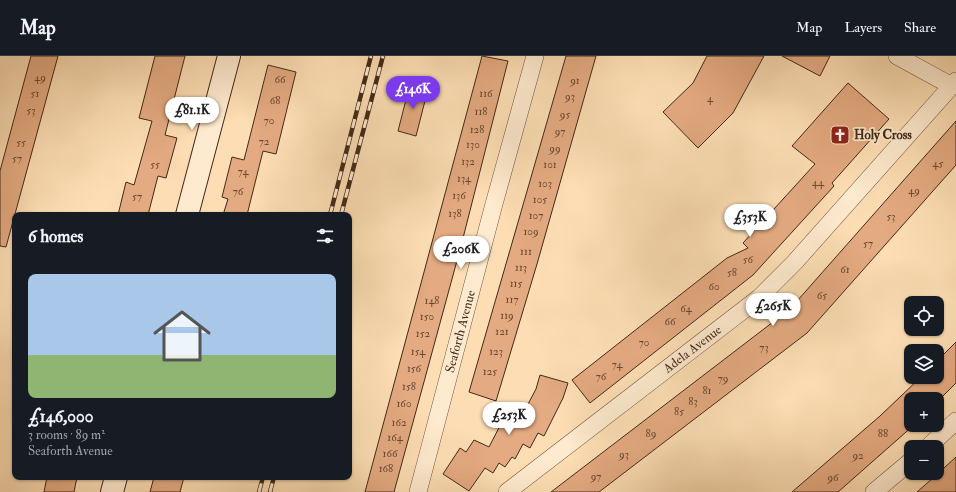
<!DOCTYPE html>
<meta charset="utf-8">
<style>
:root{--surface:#171b24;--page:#242831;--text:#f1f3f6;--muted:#9ea1a6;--line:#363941;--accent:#7c3aed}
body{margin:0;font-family:"IM FELL Double Pica",serif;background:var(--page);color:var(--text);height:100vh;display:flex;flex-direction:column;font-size:15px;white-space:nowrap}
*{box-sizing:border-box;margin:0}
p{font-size:13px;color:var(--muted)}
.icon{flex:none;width:22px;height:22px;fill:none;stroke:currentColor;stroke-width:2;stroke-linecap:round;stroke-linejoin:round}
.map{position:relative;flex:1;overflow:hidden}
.sheet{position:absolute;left:12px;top:156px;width:340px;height:268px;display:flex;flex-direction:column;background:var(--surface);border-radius:8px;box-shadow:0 1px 3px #0004}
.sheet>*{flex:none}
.tools{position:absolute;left:904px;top:240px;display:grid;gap:8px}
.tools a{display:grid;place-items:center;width:40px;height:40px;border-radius:8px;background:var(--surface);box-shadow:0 1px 3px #0004;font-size:20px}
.price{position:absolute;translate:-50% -34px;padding:0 9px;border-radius:14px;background:#fff;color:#222;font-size:13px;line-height:26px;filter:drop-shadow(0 1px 2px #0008)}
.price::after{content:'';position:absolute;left:50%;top:24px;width:12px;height:9px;margin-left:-6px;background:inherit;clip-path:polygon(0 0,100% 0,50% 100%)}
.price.current{background:var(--accent);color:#fff}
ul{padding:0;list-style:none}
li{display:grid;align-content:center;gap:8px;height:212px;padding:0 16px}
li span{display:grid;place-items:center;height:124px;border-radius:8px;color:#555}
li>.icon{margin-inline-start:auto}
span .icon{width:72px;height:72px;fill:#fffc;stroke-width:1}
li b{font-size:17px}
h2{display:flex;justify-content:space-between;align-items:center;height:48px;padding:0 16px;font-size:17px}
header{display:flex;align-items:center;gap:24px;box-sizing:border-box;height:56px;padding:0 20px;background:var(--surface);border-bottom:1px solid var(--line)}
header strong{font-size:19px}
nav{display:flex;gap:22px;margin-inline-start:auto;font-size:14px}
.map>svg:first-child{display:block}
.building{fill:#e4aa81;stroke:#422919}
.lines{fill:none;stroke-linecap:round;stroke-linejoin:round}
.street-casing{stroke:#715640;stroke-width:18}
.secondary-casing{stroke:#422919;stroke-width:24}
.street{stroke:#feeace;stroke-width:17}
.secondary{stroke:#feeace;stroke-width:22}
.rail-casing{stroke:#422919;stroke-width:4.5}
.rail{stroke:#feeace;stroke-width:3;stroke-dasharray:9;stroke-linecap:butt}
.labels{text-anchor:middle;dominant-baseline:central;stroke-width:3.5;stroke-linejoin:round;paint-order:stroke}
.number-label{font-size:11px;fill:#6a4933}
.poi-label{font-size:13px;font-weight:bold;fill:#422919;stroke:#feeace;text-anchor:start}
.street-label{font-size:13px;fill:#422919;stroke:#feeace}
</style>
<header>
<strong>Map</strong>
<nav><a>Map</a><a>Layers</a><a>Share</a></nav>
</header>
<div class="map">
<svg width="956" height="436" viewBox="0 0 956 436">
<rect width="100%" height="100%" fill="#fddeb4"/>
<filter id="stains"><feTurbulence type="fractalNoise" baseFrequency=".005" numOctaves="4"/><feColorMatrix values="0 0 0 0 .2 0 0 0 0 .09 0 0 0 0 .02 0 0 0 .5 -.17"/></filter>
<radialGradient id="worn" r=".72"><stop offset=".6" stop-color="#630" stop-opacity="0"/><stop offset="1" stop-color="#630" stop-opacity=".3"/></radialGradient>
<g class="building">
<polygon points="31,0 58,0 6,191 0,190 0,115"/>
<polygon points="155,0 185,0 165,79 177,82 166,122 158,120 148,159 118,159 126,126 134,129 152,65 139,62"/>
<polygon points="482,0 508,5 461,190 394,436 365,436"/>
<polygon points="566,0 596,0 537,208 496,345 469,336"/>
<polygon points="707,0 764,0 733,57 698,92 663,56 693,27"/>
<polygon points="782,0 830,0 820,20"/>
<polygon points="268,9 296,16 276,98 263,95 247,159 223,159 228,143 222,141 232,101 244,104"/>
<polygon points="848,27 889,63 832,127 834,130 753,219 590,347 572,324 727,202 748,192 743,187 815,108 792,90"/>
<polygon points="410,28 428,33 416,80 398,75"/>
<polygon points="956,65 956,109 807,277 599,436 551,436 790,253"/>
<polygon points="956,286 956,327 937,346 937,343 911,343 911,369 914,369 838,436 792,436 880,360 921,321 937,321 937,305"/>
<polygon points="540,319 568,327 563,342 544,380 538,377 530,392 523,388 515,403 512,401 505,411 499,407 493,417 485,412 469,435 443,418 460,392 466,396 474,384 489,391 505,360 518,367 536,333"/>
<polygon points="956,401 956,436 917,436 933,422"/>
<polygon points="47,421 77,421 74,436 44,436"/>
<polygon points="154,421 184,421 180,436 150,436"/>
</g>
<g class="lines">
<defs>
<g id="street">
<polyline points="897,0 952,30"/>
<polyline points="928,391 956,365"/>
<path id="s1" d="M418 436 494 148 535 0"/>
<path id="s2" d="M507 436 759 242 794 207 956 25"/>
<polyline points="874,436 911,405"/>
</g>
<g id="secondary">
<polyline points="187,159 229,0"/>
<polyline points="112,436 116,421"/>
</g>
</defs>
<use href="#street" class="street-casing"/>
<use href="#secondary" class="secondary-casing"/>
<use href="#street" class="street"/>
<use href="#secondary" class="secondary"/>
<defs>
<g id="rail">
<polyline points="330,159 371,0"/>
<polyline points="341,159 383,0"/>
<polyline points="259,436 263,421"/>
<polyline points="270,436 274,421"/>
</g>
</defs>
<use href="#rail" class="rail-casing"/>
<use href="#rail" class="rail"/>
</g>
<defs>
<symbol id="church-square" viewBox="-11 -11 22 22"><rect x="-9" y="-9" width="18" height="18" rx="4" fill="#8f2418" stroke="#feeace"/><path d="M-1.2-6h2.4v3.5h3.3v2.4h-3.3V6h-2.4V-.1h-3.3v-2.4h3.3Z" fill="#fff"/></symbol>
</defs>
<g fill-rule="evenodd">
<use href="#church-square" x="829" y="68" width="22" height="22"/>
</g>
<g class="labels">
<g class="number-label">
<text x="40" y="21">49</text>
<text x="280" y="23">66</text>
<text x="575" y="24">91</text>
<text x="35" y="37">51</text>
<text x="486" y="37">116</text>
<text x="570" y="40">93</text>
<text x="710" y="42">4</text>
<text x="275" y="44">68</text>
<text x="31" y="54">53</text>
<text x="481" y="55">118</text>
<text x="565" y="58">95</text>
<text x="269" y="64">70</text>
<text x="477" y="73">128</text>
<text x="560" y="75">97</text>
<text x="264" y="85">72</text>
<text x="21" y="86">55</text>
<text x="473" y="88">130</text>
<text x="555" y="92">99</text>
<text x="17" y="102">57</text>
<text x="468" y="105">132</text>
<text x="938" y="107">45</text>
<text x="155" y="108">55</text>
<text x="550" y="108">101</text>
<text x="243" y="115">74</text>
<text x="464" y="122">134</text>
<text x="818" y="126">44</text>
<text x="545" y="127">103</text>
<text x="914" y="134">49</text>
<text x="238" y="135">76</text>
<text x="459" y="139">136</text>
<text x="137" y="140">57</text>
<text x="540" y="143">105</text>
<text x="455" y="157">138</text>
<text x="536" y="159">107</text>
<text x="891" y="160">53</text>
<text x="531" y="175">109</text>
<text x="868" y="187">57</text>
<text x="526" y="195">111</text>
<text x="748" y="203">56</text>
<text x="521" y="211">113</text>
<text x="845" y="213">61</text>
<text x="732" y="216">58</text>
<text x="516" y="227">115</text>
<text x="714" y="230">60</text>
<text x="822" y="239">65</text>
<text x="512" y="243">117</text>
<text x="432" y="244">148</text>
<text x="686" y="252">64</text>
<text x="507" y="259">119</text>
<text x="427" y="260">150</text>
<text x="670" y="265">66</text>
<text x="502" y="275">121</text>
<text x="423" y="277">152</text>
<text x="644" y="286">70</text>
<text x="764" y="291">73</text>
<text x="418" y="295">154</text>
<text x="496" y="295">123</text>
<text x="617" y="308">74</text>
<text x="414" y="312">156</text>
<text x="490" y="315">125</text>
<text x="601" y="320">76</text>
<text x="723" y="322">79</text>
<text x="409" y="330">158</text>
<text x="707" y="334">81</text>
<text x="693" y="345">83</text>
<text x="404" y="347">160</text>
<text x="679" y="355">85</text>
<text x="399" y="366">162</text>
<text x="651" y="377">89</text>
<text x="883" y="377">88</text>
<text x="395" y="381">164</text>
<text x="390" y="397">166</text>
<text x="624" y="398">93</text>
<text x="858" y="399">92</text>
<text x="386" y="412">168</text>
<text x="596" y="420">97</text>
<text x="833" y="421">96</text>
</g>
<g class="poi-label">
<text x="854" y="79">Holy Cross</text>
</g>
<g class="street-label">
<text stroke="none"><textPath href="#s1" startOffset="166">Seaforth Avenue</textPath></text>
<text stroke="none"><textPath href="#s2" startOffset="234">Adela Avenue</textPath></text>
</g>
</g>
<rect width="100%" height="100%" filter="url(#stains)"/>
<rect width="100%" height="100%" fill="url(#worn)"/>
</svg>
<div class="tools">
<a><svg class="icon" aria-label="locate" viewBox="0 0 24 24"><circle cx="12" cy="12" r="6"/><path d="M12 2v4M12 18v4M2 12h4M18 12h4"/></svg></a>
<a><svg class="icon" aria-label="layers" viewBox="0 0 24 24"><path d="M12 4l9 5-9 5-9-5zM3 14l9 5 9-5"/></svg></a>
<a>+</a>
<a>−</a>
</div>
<b class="price current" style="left:413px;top:54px">£146K</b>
<b class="price" style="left:192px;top:75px">£81.1K</b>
<b class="price" style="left:750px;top:182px">£353K</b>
<b class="price" style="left:461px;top:214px">£206K</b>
<b class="price" style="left:773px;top:271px">£265K</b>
<b class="price" style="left:509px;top:380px">£253K</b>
<section class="sheet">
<h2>6 homes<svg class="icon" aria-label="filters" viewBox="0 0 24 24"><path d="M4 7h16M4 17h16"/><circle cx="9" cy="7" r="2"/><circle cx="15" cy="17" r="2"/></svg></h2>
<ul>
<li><span style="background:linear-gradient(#a9c7e8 65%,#8fb573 0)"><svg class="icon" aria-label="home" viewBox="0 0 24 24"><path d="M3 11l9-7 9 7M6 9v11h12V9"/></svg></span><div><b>£146,000</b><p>3 rooms · 89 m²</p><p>Seaforth Avenue</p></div></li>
</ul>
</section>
</div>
